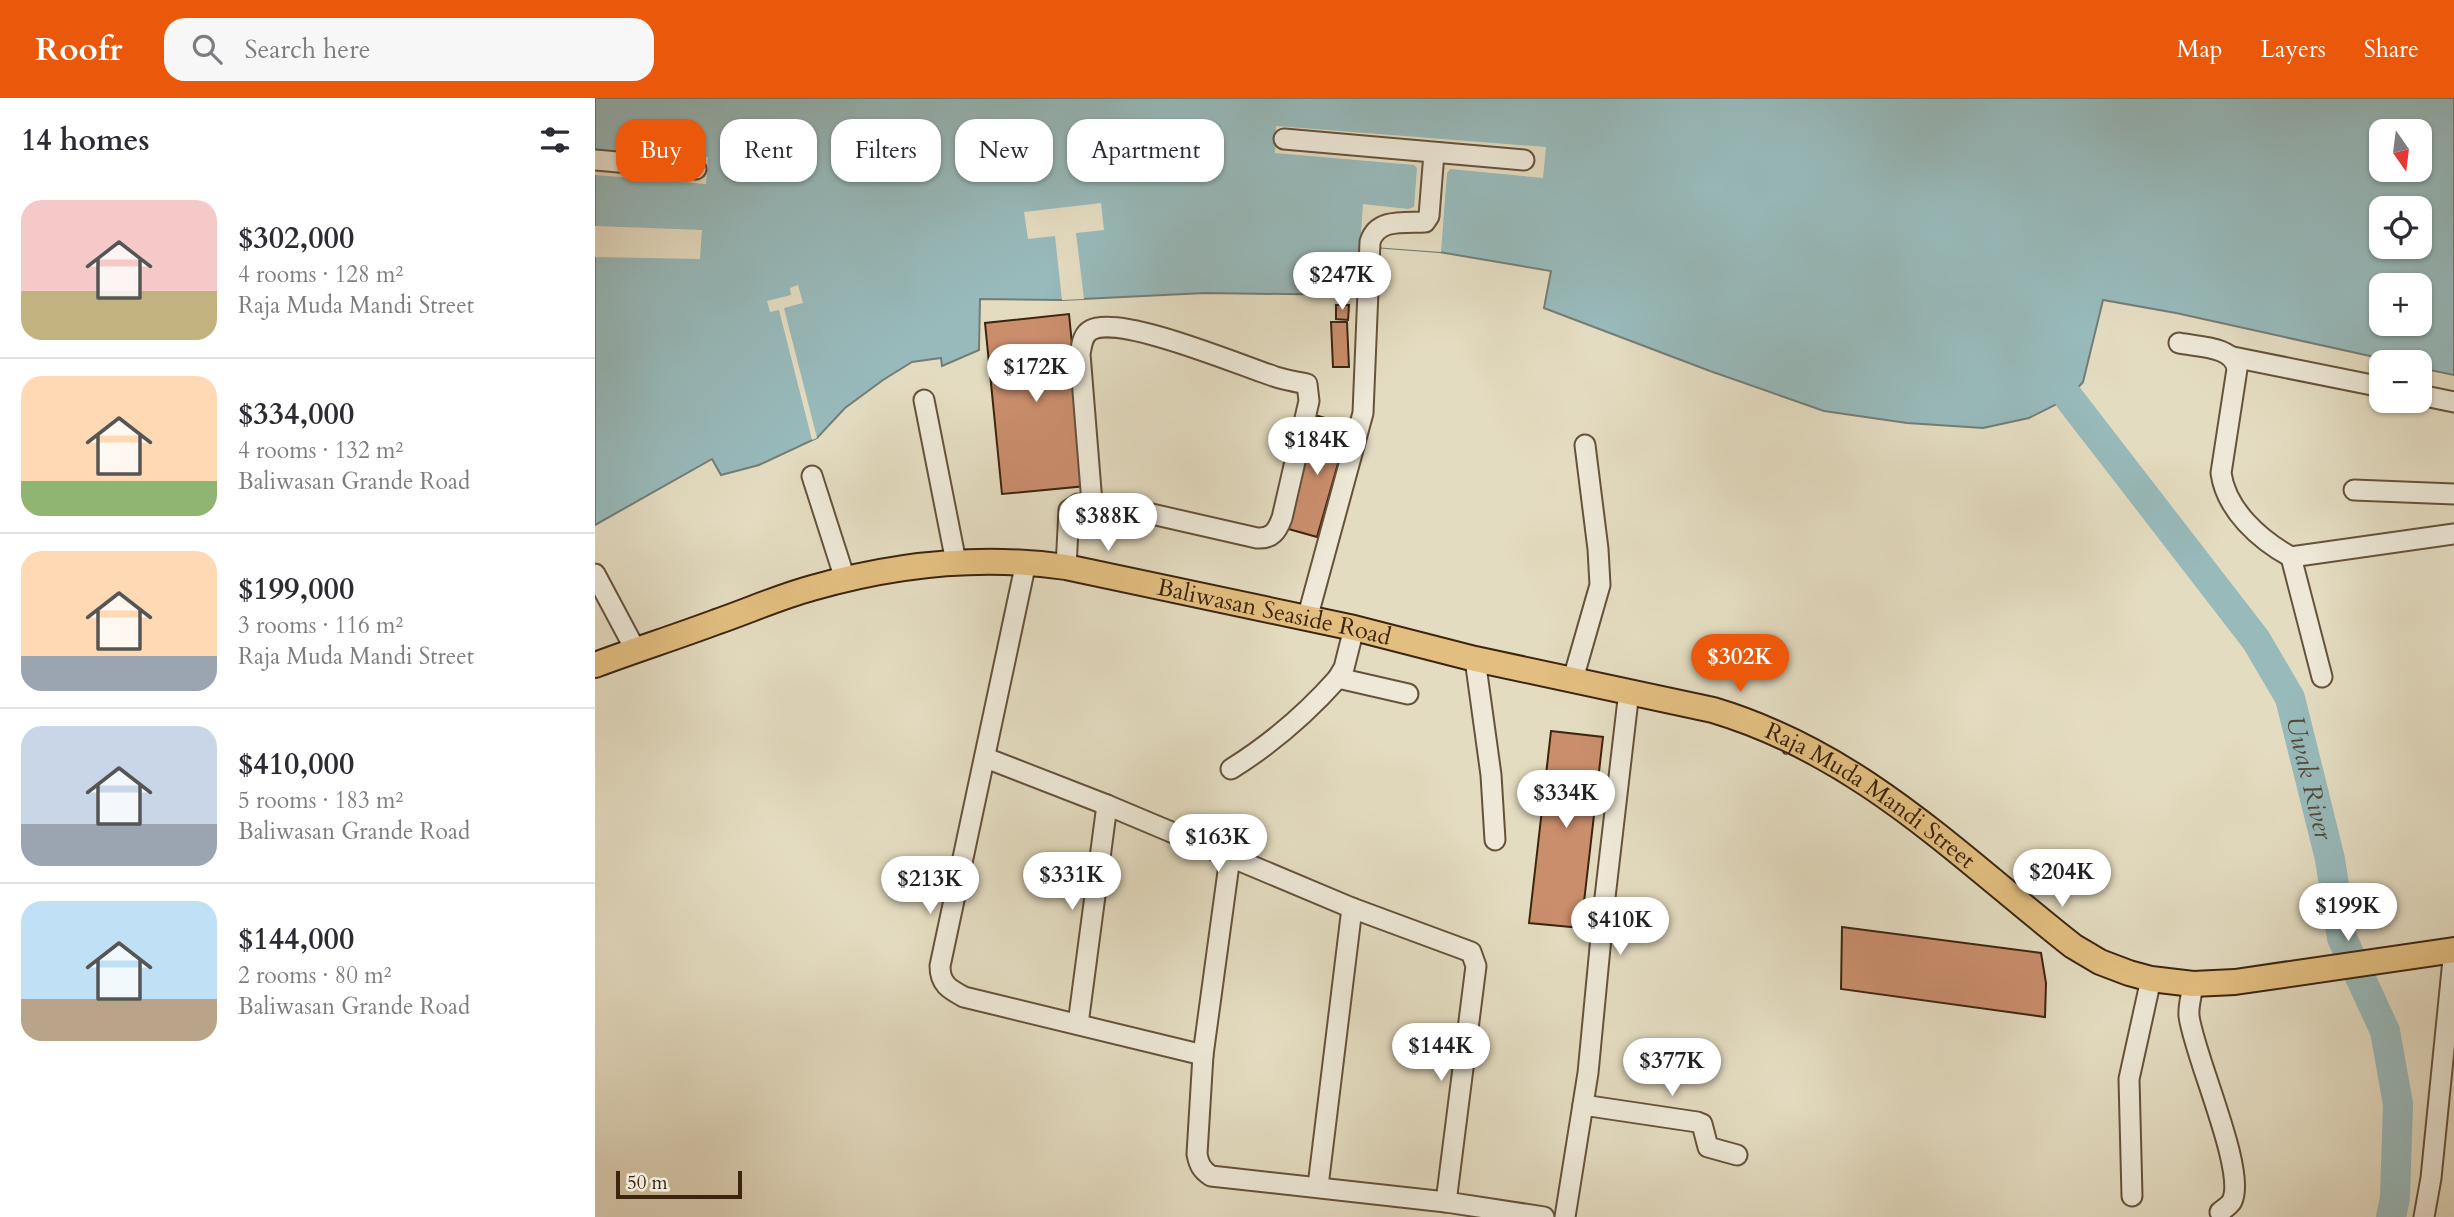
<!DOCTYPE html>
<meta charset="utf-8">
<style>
:root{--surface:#fff;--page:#f7f7f7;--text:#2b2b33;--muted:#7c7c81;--line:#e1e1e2;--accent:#ea580c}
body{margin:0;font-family:Cardo,serif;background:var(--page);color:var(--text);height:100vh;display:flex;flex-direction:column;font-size:26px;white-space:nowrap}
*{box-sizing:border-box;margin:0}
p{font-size:23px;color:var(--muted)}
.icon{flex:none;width:38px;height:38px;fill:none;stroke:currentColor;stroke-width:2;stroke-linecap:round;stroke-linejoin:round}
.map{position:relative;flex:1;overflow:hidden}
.sheet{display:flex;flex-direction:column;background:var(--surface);width:595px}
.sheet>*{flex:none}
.top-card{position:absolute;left:21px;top:21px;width:665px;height:63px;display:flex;gap:14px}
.needle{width:46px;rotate:166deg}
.fabs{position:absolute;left:1774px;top:21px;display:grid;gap:14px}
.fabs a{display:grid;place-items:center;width:63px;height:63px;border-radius:14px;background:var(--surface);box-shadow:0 2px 5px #0004;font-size:35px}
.scale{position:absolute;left:21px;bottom:18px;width:126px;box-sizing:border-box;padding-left:7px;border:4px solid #3c240e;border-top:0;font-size:19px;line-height:24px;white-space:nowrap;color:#3c240e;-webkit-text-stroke:5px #ede8d7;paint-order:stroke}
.price{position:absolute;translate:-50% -60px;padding:0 16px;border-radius:24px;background:#fff;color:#222;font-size:23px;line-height:46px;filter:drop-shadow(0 2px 4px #0008)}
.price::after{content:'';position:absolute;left:50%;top:42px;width:21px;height:16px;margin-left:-10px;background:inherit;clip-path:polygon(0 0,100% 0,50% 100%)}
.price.selected{background:var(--accent);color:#fff}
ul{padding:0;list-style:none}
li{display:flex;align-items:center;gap:21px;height:175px;padding:0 21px}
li+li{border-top:2px solid var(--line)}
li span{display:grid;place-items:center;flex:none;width:196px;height:140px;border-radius:21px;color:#555}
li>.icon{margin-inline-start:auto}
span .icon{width:84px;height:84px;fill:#fffc;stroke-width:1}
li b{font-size:30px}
h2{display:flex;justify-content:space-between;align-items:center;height:84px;padding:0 21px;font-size:30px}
.tag{padding:0 24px;border-radius:21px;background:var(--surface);box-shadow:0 2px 5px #0004;font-size:24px;line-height:63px}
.tag.selected{background:var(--accent);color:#fff}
header{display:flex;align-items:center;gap:42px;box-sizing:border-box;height:98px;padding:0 35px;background:var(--accent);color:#fff}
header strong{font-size:33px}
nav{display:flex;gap:38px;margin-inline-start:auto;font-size:24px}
.search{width:490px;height:63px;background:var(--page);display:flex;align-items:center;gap:18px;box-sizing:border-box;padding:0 24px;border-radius:21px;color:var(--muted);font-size:26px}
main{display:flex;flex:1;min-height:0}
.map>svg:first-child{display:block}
.water{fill:#98babb;stroke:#737e76;stroke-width:2;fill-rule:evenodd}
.pier{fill:#e4dcc1}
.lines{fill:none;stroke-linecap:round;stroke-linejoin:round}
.river{stroke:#98babb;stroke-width:30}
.building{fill:#ca8e6d;stroke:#3c240e;stroke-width:2}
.minor-casing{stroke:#66523b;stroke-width:23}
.major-casing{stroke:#3c240e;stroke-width:28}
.minor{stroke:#ede8d7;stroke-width:19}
.major{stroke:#e2be80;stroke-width:24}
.labels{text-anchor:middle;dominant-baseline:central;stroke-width:5;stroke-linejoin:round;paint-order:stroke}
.street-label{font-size:24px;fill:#3c240e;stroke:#ede8d7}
.water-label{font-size:26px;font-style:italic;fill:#534a39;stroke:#ede8d7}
</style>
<header>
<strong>Roofr</strong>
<div class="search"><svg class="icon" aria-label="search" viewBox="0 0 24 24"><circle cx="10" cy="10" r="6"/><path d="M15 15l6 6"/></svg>Search here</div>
<nav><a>Map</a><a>Layers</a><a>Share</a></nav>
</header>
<main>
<section class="sheet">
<h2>14 homes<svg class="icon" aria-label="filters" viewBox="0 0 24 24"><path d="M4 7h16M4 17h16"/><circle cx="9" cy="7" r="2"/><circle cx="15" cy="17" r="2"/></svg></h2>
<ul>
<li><span style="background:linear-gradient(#f6c9c9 65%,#c2b280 0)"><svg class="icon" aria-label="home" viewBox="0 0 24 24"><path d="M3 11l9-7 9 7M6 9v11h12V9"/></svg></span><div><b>$302,000</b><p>4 rooms · 128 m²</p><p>Raja Muda Mandi Street</p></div></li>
<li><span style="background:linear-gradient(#ffd9b3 75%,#8fb573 0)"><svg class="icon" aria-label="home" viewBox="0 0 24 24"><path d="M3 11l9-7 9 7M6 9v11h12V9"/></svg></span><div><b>$334,000</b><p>4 rooms · 132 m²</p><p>Baliwasan Grande Road</p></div></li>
<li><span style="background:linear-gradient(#ffd9b3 75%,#9aa5b1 0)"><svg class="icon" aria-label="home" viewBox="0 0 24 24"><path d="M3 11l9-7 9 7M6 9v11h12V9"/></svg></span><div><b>$199,000</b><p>3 rooms · 116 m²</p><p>Raja Muda Mandi Street</p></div></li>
<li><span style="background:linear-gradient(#c9d6e8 70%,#9aa5b1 0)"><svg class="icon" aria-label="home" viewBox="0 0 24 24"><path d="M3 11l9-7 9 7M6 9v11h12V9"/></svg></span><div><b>$410,000</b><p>5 rooms · 183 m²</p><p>Baliwasan Grande Road</p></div></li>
<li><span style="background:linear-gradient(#bfe0f5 70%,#b9a48a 0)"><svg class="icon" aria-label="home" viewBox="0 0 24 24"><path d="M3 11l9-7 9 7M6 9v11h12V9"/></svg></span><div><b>$144,000</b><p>2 rooms · 80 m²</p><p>Baliwasan Grande Road</p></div></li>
</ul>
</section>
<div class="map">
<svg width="1859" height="1119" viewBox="0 0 1859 1119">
<rect width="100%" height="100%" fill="#e4dcc1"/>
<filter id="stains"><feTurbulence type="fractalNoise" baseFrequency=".00286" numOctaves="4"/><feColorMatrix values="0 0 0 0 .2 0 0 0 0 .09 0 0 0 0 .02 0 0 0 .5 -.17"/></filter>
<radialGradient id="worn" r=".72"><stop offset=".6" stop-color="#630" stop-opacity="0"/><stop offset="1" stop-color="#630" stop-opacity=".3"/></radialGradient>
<path class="water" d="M0 0H1859V277L1825 270V264H1802L1581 215 1508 202 1488 284 1474 300 1434 320 1388 330 1312 325 1229 313 1115 273 949 210 956 173 844 154 765 148 760 197 610 195 467 202 385 201 384 252 347 268 346 260 317 264 288 282 250 310 222 340 164 367 126 377 117 361 0 427ZM1787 33H1825V72H1787ZM1787 110H1825V149H1787ZM1787 187H1825V226H1787Z"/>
<g class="pier">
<polygon points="681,28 951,49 948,80 855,71 852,75 846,154 765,148 768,106 813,111 819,109 822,70 819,67 680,55"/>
<polygon points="0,51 113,59 111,86 0,77"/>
<polygon points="506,105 509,132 481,135 489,201 467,202 460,138 433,141 429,114"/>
<polygon points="0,128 107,132 105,161 0,159"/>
<polygon points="203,187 208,205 189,210 222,340 217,342 184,212 175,214 172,203 196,197 195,190"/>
</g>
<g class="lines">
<path class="river" id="s1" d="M1474 300 1661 542 1695 600 1735 761 1747 840 1790 933 1803 1006 1800 1100 1796 1119"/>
</g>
<g class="building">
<polygon points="741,207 754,207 753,222 741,221"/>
<polygon points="474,216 491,388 407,396 390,225"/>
<polygon points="736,224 752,224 754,269 738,269"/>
<polygon points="723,318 754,327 722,439 690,430"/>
<polygon points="956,633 1008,639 986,830 934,825"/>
<polygon points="1247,829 1446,855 1451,885 1450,919 1246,891"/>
</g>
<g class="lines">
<defs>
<g id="minor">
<polyline points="689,41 929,62"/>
<polyline points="0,62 101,71"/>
<path d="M1584 245C1603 249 1639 248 1642 271L1626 375C1631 412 1665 442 1696 459L1859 436"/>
<polyline points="1638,259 1787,289"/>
<polyline points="1825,297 1859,304"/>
<polyline points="329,302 361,464"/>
<polyline points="217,378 250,481"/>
<polyline points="1759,392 1859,396"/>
<polyline points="1696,459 1727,579"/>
<path d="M431 464 345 868C345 886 354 891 369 899L608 957"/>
<path d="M471 469 474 412 483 406 526 409 662 440C677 441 682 433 687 420L714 303 712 286C702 284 691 282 681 279 647 268 524 216 496 232 487 237 487 247 485 256L497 405"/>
<polyline points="0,476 40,551"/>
<path d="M712 521 768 315 775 144C782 120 810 125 830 124L834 118 839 55"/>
<polyline points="880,561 896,677 900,742"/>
<polyline points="743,580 813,596"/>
<polyline points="978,581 1005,487 1003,451 990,347"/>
<polyline points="391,660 512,707 757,810 876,854 881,868 851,1104"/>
<path d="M636 671C676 646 712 615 743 580L749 570 759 530"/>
<path d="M635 759 608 957 602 1056C604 1067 607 1072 616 1078L851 1104 949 1119"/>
<path d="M1598 886C1597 896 1593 908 1594 918 1599 958 1652 1073 1637 1103 1635 1107 1629 1111 1625 1114"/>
<polyline points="483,926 512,707"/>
<polyline points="988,1007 1102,1024 1107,1026 1113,1049 1142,1057"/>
<polyline points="723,1088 757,810"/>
<polyline points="1537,1098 1534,981 1556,881"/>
<polyline points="970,1119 993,975 1009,808 1034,593"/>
<polyline points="1829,1119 1836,1080 1859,852"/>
</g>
<g id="major">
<path id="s2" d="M0 567C40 552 81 539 121 524 153 513 184 499 217 490 300 466 385 457 471 469L759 530 880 561 1118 612C1265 656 1361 756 1478 848L1505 864 1534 875 1556 881 1598 886 1640 884 1859 852"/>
</g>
</defs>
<use href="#minor" class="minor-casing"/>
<use href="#major" class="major-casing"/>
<use href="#minor" class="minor"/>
<use href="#major" class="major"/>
</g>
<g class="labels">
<g class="street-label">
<text stroke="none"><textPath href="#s2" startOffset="700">Baliwasan Seaside Road</textPath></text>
<text stroke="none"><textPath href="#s2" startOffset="1330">Raja Muda Mandi Street</textPath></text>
</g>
<g class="water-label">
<text stroke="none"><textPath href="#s1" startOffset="455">Uwak River</textPath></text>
</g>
</g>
<rect width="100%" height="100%" filter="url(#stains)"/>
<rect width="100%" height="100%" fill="url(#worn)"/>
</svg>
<div class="fabs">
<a><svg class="needle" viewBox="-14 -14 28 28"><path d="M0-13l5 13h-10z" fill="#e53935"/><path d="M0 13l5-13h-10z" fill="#7c7c81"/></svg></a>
<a><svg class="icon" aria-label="locate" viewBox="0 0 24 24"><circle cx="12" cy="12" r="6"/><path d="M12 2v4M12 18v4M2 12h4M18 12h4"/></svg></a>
<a>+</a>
<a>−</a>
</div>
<div class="scale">50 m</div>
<b class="price" style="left:747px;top:214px">$247K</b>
<b class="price" style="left:441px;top:306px">$172K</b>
<b class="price" style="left:722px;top:379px">$184K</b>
<b class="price" style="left:513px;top:455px">$388K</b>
<b class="price selected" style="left:1145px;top:596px">$302K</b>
<b class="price" style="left:971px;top:732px">$334K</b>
<b class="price" style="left:623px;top:776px">$163K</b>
<b class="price" style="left:1467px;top:811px">$204K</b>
<b class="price" style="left:477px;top:814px">$331K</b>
<b class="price" style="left:335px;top:818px">$213K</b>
<b class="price" style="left:1753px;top:845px">$199K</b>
<b class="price" style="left:1025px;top:859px">$410K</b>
<b class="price" style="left:846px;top:985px">$144K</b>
<b class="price" style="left:1077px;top:1000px">$377K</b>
<div class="top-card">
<a class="tag selected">Buy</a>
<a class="tag">Rent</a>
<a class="tag">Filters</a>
<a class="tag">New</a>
<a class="tag">Apartment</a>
</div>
</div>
</main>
